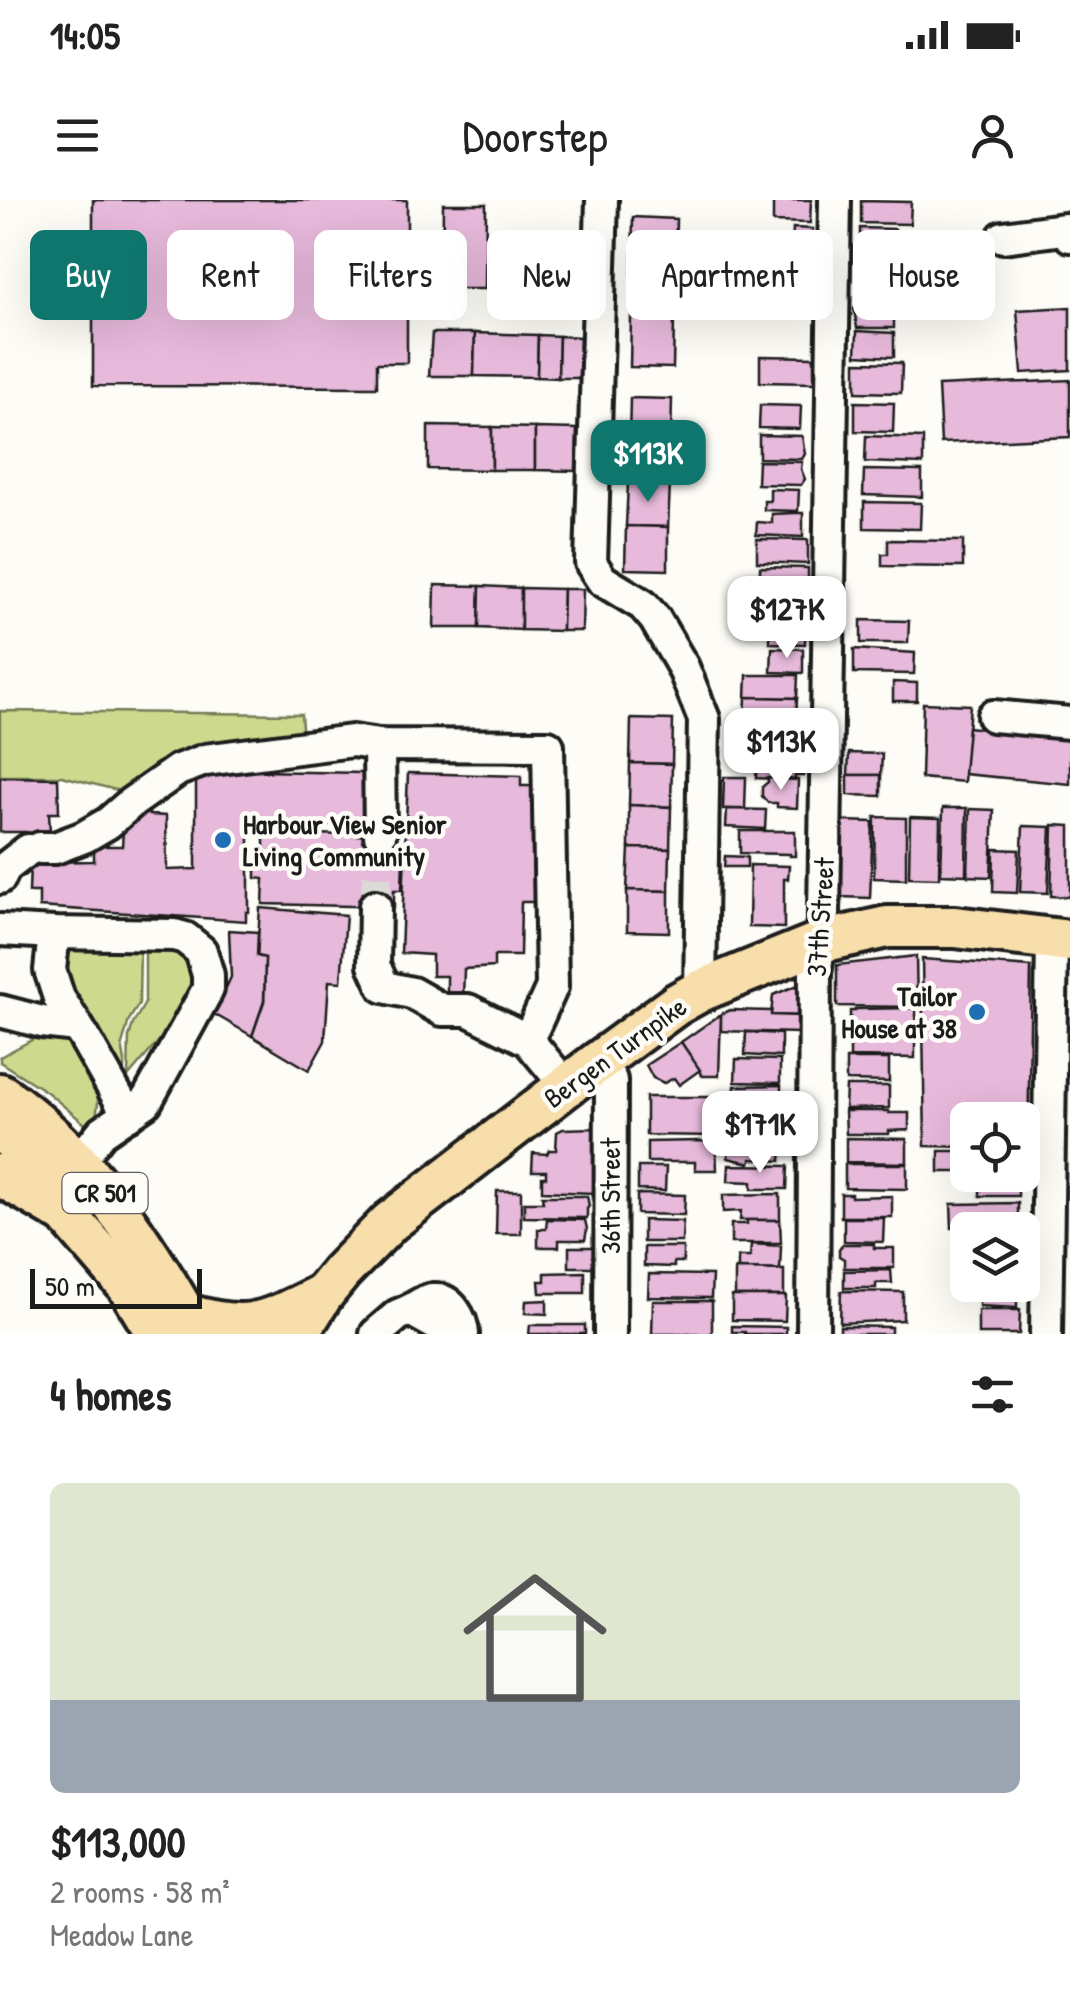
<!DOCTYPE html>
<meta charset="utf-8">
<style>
:root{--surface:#fff;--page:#f2f2f2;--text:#222;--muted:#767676;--line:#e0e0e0;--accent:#0f766e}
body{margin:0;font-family:"Patrick Hand",sans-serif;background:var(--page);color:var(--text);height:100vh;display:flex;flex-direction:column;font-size:38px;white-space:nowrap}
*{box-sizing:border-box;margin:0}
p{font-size:32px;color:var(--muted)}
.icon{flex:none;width:55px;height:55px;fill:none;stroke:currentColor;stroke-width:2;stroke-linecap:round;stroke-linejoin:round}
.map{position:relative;height:1134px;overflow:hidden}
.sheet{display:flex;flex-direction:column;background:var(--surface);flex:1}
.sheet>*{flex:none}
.hud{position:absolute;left:30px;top:30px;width:1010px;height:90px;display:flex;gap:20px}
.controls{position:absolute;left:950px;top:902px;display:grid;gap:20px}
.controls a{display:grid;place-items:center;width:90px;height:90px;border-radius:15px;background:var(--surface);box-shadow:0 10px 40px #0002;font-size:50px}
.scale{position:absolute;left:30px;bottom:25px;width:172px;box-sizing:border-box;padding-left:10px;border:5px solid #1c1c1c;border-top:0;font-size:28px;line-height:35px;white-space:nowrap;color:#1c1c1c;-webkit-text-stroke:8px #fdfcf7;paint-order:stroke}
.price{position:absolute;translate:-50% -85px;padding:0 22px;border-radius:20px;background:#fff;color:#222;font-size:32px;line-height:65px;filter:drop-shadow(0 2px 5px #0008)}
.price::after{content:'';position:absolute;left:50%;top:60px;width:30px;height:22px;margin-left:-15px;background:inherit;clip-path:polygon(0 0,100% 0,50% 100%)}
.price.on{background:var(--accent);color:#fff}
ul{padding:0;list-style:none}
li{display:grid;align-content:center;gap:20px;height:530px;padding:0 50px}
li+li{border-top:2px solid var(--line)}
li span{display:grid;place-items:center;height:310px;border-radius:15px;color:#555}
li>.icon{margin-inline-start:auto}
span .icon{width:180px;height:180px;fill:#fffc;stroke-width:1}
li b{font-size:42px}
h2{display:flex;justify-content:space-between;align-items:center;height:120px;padding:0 50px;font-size:42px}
.chip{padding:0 35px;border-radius:15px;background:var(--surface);box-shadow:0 10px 40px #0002;font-size:35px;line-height:90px}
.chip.on{background:var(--accent);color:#fff}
.status{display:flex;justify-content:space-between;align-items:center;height:70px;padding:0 50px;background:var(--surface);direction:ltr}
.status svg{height:28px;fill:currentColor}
header{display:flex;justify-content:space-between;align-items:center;height:130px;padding:0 50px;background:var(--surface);font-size:45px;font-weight:600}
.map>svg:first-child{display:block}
.green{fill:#cdda8e;stroke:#747b55;stroke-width:2.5}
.building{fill:#e7b9db;stroke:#1c1c1c;stroke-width:2.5}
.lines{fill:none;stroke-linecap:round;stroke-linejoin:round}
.minor-tunnel{stroke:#dbdad6;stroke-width:30;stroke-dasharray:30 15;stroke-linecap:butt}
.minor-casing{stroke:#1c1c1c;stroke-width:38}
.major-casing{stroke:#1c1c1c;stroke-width:48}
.minor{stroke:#fdfcf7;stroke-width:30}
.major{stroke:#f8deab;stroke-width:40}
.poi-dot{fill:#1f6fb2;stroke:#fdfcf7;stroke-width:4}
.labels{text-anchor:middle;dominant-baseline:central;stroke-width:9;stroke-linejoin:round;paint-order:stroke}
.shield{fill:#fdfcf7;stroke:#605f5e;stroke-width:2.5}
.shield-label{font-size:25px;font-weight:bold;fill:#1c1c1c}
.poi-label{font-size:28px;font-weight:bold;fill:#1c1c1c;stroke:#fdfcf7;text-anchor:start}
.street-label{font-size:28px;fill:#1c1c1c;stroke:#fdfcf7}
</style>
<div class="status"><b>14:05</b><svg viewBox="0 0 49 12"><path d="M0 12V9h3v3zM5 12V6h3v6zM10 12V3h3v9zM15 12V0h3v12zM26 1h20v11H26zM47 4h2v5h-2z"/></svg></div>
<header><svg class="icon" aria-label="menu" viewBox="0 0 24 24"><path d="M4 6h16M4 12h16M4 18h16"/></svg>Doorstep<svg class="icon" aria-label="person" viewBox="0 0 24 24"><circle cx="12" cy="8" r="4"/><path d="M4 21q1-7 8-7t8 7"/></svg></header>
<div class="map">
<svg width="1070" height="1134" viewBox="0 0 1070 1134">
<rect width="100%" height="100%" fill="#fdfcf7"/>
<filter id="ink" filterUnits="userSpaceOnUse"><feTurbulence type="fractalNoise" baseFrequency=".01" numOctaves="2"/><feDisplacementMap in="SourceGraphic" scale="20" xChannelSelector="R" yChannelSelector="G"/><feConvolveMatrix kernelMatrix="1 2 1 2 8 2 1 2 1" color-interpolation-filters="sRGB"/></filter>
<g filter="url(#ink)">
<g class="green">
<polygon points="0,511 301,514 303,541 172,565 120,591 62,576 0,576"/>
<polygon points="145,742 187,753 194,769 193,801 128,877 129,837 133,824 145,803"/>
<path d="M140 743 139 804 129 820 122 845 125 861 123 875C98 840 53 792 72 746Z"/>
<path d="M47 832 65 834C86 867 110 889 91 929L47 892 0 862V857Z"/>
</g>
<g class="building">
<polygon points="93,0 407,0 407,163 377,163 377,187 93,186"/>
<polygon points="773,0 811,0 810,23 773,22"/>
<polygon points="861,1 911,2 910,24 861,23"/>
<polygon points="443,4 486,4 485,89 442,89"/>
<polygon points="633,17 676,19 673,168 630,167"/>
<polygon points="793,28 813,29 810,77 771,75 772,47 792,48"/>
<polygon points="860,28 895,29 894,49 860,49"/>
<polygon points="860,53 891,54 890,73 860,72"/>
<polygon points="768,79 807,80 807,104 767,104"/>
<polygon points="858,80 879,81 878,99 858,99"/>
<polygon points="857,104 894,104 894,128 857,128 854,109"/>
<polygon points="1070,107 1070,170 1022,173 1017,110"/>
<polygon points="857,131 894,133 894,157 856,155"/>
<polygon points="432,133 475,133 474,176 429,176"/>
<polygon points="475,133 538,135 537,177 474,176"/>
<polygon points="538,135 559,136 558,178 537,177"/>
<polygon points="559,136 580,137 579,178 558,178"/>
<polygon points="760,156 814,157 814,183 760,182"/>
<polygon points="856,162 902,163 901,193 856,192"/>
<polygon points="1070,180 1070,237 941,243 938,186"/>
<polygon points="630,198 672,199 670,284 628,283"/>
<polygon points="855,202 894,203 893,232 855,231"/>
<polygon points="760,205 801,206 800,229 759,228"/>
<polygon points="428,226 492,227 492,270 428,269"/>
<polygon points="492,227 535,228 535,270 492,270"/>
<polygon points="535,228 577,229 576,271 535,270"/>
<polygon points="759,235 802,236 805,254 802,259 759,258"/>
<polygon points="866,236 923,238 923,264 865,262"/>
<polygon points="758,261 802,262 801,269 805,279 801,285 757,284"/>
<polygon points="864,270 922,271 922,297 863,295"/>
<polygon points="628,283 670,284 668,327 626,326"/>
<polygon points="770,289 799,290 798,311 764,310 764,301 770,301"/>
<polygon points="864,302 921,303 920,329 864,328"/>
<polygon points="795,313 803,313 803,337 756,335 757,322 772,323 772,314"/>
<polygon points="626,326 668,327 668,370 625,369"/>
<polygon points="757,339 808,340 808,364 757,362"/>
<polygon points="888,340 963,341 963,367 882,366 882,354 888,354"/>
<polygon points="760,367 808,368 808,392 768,392 768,381 760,380"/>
<polygon points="435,385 480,386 479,428 434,428"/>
<polygon points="480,386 521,388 521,430 479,428"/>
<polygon points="521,388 563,389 562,431 521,430"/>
<polygon points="563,389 583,389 582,431 562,431"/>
<polygon points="767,394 807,395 807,418 766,417"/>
<polygon points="770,419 805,420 805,444 770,443"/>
<polygon points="861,420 909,421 908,443 861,443"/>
<polygon points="772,448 803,449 803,473 771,472"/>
<polygon points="854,449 915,453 914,474 854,473"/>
<polygon points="747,475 798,475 797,498 746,497"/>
<polygon points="893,482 917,483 917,501 893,501"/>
<polygon points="746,497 797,498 796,522 745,521"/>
<polygon points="923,503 970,505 964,582 921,578"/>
<polygon points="631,519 673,520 672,564 630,563"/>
<polygon points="741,524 795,525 794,548 741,547"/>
<polygon points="968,527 1070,539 1070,584 964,574"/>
<polygon points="758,549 796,551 796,554 804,555 803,576 795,576 795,580 756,578"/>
<polygon points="849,553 882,554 881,575 848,575"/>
<polygon points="630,563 672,564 671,607 629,605"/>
<polygon points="196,570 363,573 362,626 249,624 249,712 246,712 246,721 39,707 39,692 29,692 30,665 26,632 0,632 0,577 58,578 59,613 49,613 50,632 38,633 42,662 94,661 94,646 122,646 124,615 141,615 142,608 149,609 149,615 166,616 167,670 196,669"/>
<polygon points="408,573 521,576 521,586 540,586 538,702 521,702 520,756 494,756 494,767 464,769 463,799 447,799 447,776 432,776 432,755 401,753"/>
<polygon points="848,575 881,575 881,596 848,595"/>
<polygon points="724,577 746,577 745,609 723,609"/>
<polygon points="768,578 798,580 797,608 777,607 777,603 768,603 762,596 762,587 768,582"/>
<polygon points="629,605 671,607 670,649 629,648"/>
<polygon points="943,608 967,608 966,675 941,674"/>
<polygon points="727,609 766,610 765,629 726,627"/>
<polygon points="970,609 994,610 991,677 968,676"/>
<polygon points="875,617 906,618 906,679 874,678"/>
<polygon points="910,617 940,618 939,678 909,677"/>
<polygon points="843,621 873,622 870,698 840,697"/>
<polygon points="1053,625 1070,626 1070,697 1051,696"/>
<polygon points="1023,626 1051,627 1048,693 1020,692"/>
<polygon points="740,631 795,631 795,656 790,656 790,654 740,653"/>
<polygon points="264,633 395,636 394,658 403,658 402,690 394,690 394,707 263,704 264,679 256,678 256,651 264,651"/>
<polygon points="629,648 670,649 669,691 627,690"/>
<polygon points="994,649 1019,650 1017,693 993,692"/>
<polygon points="725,656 747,657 747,667 724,667"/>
<polygon points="750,665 789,666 788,679 784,679 784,728 749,727"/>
<polygon points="627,690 669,691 669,732 627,731"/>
<polygon points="260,708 346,715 341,782 329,781 325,841 309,870 252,836 264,801 265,758 257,756"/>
<polygon points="229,730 258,732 257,756 265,758 264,801 252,836 214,814 231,777"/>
<polygon points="916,756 917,807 837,806 837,765"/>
<polygon points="922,759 1031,767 1028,947 1022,947 1022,920 968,920 968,947 925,946"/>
<polygon points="800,784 800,816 771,815 773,795"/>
<polygon points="916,808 916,832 850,833 850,811 855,811 855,809"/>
<polygon points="730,810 771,811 771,815 800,816 799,833 721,831 721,814"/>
<polygon points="721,814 719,876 702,876 681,842"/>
<polygon points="746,832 781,834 781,857 745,855"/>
<polygon points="854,834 915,835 915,858 850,857 850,839 854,839"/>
<polygon points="681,842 700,870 679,885 674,878 664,883 653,878 646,865"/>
<polygon points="736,859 780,860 780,883 735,882"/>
<polygon points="846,859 889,859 889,882 846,881"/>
<polygon points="781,885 781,910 734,908 735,886"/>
<polygon points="846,886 889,886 889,908 845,909"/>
<polygon points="646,897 719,897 719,936 646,935"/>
<polygon points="738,910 780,911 780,933 738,932"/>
<polygon points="845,911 889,911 889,913 909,913 909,930 889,931 889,934 846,934"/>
<polygon points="595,928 594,993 542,991 542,977 546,977 546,971 532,971 533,953 547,954 549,950 556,950 557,932 563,929"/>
<polygon points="739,937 783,940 781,961 751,959 750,963 728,958 730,938 739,939"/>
<polygon points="846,938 907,939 907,963 846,962"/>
<polygon points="700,941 716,943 717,970 695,970 695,962 647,962 647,942"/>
<rect x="939" y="951" width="29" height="21"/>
<polygon points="845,964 907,964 907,989 845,988"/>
<polygon points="729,965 788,966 787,989 752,989 752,982 728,981"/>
<polygon points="638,967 666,967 665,991 638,990"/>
<rect x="980" y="975" width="38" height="21"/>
<polygon points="497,991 521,991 521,1034 496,1034"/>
<polygon points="637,994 685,995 684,1015 637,1014"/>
<polygon points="780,994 780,1020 740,1020 741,1011 723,1012 723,995"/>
<polygon points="841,994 851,994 851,997 892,996 892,1017 841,1017"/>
<polygon points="542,996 587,996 589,1006 587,1009 587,1018 524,1017 524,1002 543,1002"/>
<polygon points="1018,1003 1018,1027 952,1028 951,1004"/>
<polygon points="844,1018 884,1018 883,1042 844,1041"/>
<polygon points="547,1019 585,1020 587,1029 585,1040 559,1040 559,1047 538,1047 538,1029 546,1029"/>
<polygon points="643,1020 683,1021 682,1042 643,1042"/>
<polygon points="747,1020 780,1020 781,1043 731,1043 731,1024 747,1024"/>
<polygon points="751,1044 781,1046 780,1070 738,1069 738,1057 750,1057"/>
<polygon points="843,1044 874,1044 874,1048 894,1048 894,1068 844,1068 844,1059 839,1056 839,1050"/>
<rect x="569" y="1047" width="24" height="20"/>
<polygon points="644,1047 683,1047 683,1062 674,1062 674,1067 644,1066"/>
<polygon points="735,1069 784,1070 784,1096 735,1096"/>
<polygon points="891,1070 892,1083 876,1083 876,1088 844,1088 844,1071"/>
<polygon points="585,1072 585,1093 540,1093 539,1081 545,1081 545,1073"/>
<polygon points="649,1074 712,1075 711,1098 648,1097"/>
<polygon points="991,1086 1017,1087 1017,1108 979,1106 979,1092 990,1092"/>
<polygon points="841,1091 903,1092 903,1120 840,1123"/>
<polygon points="732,1096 786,1096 785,1121 732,1120"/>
<polygon points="547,1100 547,1114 525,1113 526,1101"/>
<polygon points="653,1101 712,1101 712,1134 652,1134"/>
<polygon points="978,1110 1020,1110 1019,1134 978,1134"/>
<polygon points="530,1125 585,1125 585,1134 529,1134"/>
<polygon points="732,1126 786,1127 786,1134 745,1134 745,1132 732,1132"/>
<polygon points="840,1126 891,1127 891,1134 840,1134"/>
</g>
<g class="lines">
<polyline class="minor-tunnel" points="375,706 380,635"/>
<defs>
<g id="minor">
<polyline points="602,0 591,363 602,380 643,405 655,419 683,467 704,519 700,791"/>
<polyline points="1003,37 1064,29 1070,36"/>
<polyline points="993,516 1070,523"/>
<polyline points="379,545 380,635"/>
<polyline points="40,648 55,648 84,637 108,623 131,603 178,570 205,560 352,541 379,545 548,546 552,787 528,840"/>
<polyline points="0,678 5,668 28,650"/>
<polyline points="375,706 374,765 384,787 412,793 442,810 468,810 528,840 566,886"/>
<polyline points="0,730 54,733 174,735 185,738 201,751 208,775 208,789 146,902 102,932 79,961"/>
<polyline points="54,733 50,770 59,798 84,837 128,915"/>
<polyline points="0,811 42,822 77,826"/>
<polyline points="598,862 611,880 610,1134"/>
<path d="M410 1110C417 1106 425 1100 433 1099 451 1098 462 1119 463 1134"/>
<polyline points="376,1134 398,1115 410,1110 453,1134"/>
<polyline points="813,1134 815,774 824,714 835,0"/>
<polyline points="1046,1134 1052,739"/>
</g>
<g id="major">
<path d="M0 894C87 954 145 1043 196 1134"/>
<polyline points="0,931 61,974"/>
<polyline points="0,975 66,1014 128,1086 157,1134"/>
<path d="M184 1114C250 1134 264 1123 323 1094"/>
<polyline points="298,1134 323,1094 341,1072 390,1022 598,862 677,804 700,791 821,742 887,727 955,727 1070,741"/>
</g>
</defs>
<use href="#minor" class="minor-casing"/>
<use href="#major" class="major-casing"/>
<use href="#minor" class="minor"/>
<use href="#major" class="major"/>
</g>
</g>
<g class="poi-dot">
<circle cx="223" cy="640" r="10"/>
<circle cx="977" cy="812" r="10"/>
</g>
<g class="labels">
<rect class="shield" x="62.5" y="973" width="85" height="40" rx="8"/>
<g class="shield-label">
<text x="105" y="993">CR 501</text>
</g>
<g class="poi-label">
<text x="243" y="624">Harbour View Senior<tspan x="243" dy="32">Living Community</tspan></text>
<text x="957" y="796" text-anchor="end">Tailor<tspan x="957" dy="32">House at 38</tspan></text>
</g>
<g class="street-label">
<text transform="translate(820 717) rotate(-86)">37th Street</text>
<text transform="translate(615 852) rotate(-36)">Bergen Turnpike</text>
<text transform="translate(610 996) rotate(-90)">36th Street</text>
</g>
</g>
</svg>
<div class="controls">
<a><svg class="icon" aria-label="locate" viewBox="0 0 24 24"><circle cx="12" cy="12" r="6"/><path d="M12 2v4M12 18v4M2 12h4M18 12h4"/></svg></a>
<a><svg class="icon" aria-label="layers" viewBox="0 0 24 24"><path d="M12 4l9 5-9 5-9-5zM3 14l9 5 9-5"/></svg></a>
</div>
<div class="scale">50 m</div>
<b class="price on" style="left:648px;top:305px">$113K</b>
<b class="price" style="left:787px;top:461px">$127K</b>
<b class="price" style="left:781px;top:593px">$113K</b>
<b class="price" style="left:760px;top:976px">$171K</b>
<div class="hud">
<a class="chip on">Buy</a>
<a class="chip">Rent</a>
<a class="chip">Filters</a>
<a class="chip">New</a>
<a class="chip">Apartment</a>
<a class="chip">House</a>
</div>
</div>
<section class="sheet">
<h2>4 homes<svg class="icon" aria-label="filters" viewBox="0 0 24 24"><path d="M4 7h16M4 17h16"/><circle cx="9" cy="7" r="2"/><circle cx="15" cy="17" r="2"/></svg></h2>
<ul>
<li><span style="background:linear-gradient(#dfe7d0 70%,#9aa5b1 0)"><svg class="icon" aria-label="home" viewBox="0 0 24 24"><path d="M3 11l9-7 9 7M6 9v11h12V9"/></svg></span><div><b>$113,000</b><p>2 rooms · 58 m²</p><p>Meadow Lane</p></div></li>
</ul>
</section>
